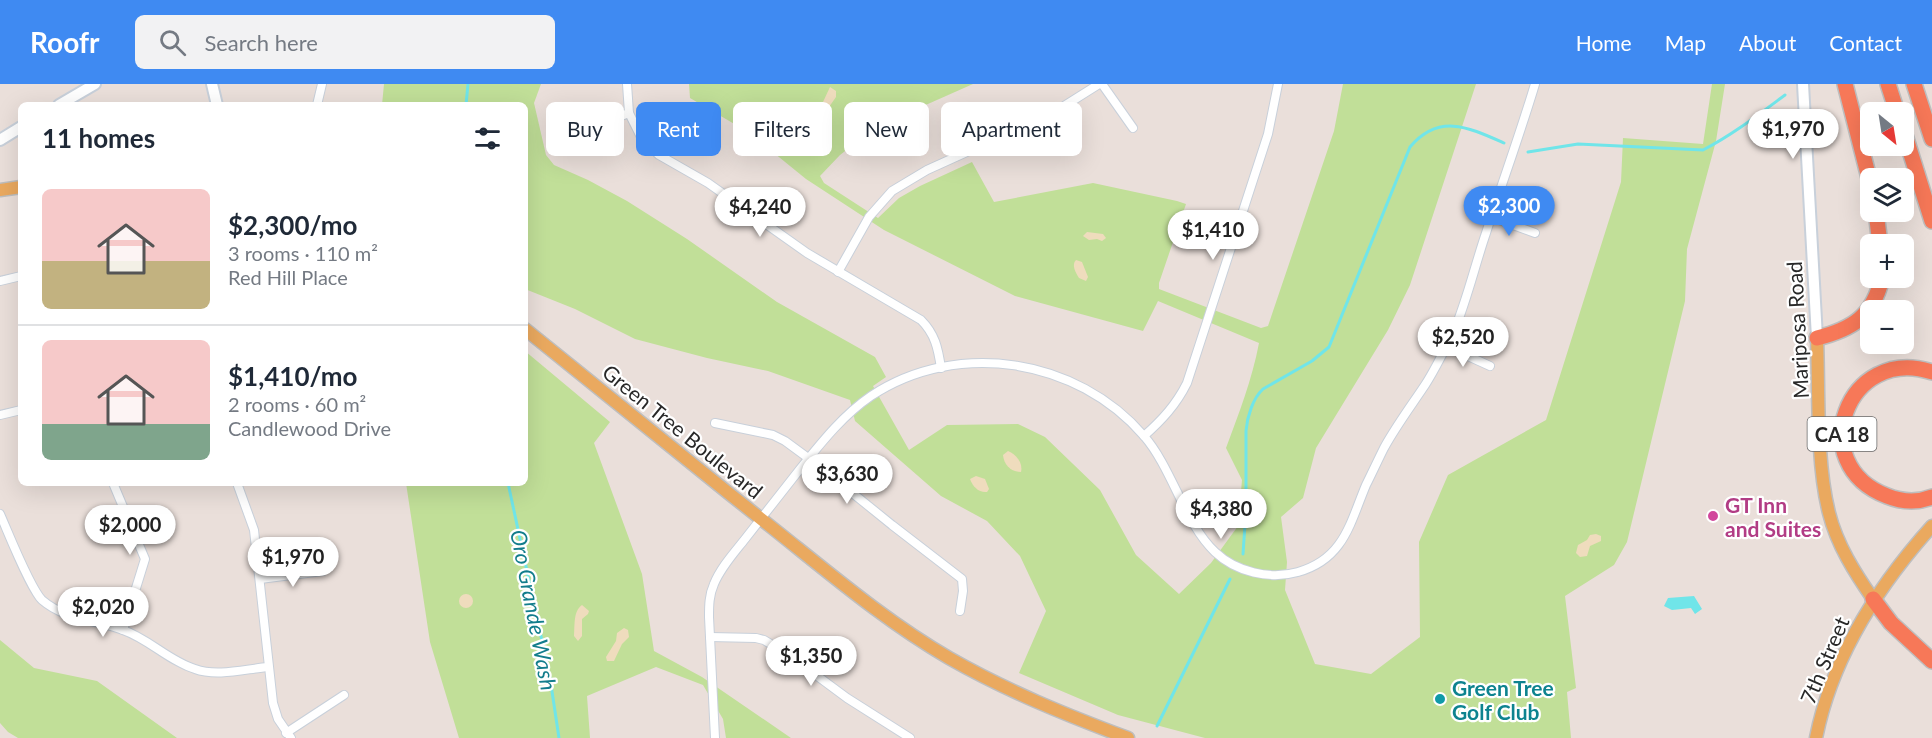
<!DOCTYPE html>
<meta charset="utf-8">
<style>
:root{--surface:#fff;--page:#f2f2f3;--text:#1f2937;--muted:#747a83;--line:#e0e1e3;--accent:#3f8af2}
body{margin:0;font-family:Lato,sans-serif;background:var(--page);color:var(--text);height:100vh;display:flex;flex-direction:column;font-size:22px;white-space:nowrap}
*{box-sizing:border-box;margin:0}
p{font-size:20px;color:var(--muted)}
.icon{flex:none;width:33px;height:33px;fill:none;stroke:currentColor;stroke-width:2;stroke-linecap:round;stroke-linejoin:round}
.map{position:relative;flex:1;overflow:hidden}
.panel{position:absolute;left:18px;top:18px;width:510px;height:384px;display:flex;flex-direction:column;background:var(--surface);border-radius:9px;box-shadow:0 6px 24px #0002}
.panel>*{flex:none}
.top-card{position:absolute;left:546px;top:18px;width:570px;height:54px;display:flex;gap:12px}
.needle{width:39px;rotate:150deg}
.tools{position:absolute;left:1860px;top:18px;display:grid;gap:12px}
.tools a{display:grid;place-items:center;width:54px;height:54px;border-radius:9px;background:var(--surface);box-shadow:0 6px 24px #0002;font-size:30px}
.price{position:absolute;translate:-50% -51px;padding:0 14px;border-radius:21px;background:#fff;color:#222;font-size:20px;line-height:39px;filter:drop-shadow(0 2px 3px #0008)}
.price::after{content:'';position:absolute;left:50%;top:36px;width:18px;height:14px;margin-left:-9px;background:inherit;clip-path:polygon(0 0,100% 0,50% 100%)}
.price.current{background:var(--accent);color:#fff}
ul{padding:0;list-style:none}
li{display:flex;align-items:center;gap:18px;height:150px;padding:0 24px}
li+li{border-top:2px solid var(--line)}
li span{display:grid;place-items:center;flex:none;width:168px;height:120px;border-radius:9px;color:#555}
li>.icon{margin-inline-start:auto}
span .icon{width:72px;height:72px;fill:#fffc;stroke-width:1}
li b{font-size:26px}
h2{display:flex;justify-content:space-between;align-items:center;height:72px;padding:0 24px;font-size:26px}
.chip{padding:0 21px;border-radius:9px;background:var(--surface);box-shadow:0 6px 24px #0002;font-size:21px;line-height:54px}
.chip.current{background:var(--accent);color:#fff}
header{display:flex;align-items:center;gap:36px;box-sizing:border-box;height:84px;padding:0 30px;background:var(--accent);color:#fff}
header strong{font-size:28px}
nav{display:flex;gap:33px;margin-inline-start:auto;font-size:21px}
.search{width:420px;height:54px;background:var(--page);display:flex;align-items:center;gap:15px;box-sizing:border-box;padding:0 21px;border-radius:9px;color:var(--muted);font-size:22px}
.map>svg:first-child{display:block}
.green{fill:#c1df98}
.sand{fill:#efdcbd}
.water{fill:#70e5e9}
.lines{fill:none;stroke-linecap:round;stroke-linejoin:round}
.stream{stroke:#70e5e9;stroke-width:3}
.minor-casing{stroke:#c8d0da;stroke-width:10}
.tertiary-casing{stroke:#c8d0da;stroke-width:14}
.secondary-casing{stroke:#c8d0da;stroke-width:14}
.primary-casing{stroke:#bebebe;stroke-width:15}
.motorway-casing{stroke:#bebebe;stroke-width:18}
.minor{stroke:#fff;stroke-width:8}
.tertiary{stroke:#fff;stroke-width:10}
.secondary{stroke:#fff;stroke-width:10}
.primary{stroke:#eaa95f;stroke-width:12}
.motorway{stroke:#f77858;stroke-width:15}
.hotel-dot{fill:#d1479c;stroke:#fff;stroke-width:2}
.culture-dot{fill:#0f9aa8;stroke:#fff;stroke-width:2}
.labels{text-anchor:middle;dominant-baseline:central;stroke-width:4.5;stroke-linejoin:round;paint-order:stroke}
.shield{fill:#fff;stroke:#686868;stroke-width:1.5}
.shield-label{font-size:20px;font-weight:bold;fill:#282828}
.street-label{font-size:21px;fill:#282828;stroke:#fff}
.hotel-label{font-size:21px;font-weight:bold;fill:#b23c85;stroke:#fff;text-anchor:start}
.culture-label{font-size:21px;font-weight:bold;fill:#0d838f;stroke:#fff;text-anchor:start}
.water-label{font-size:22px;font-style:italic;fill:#127d8c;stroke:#fff}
</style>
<header>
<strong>Roofr</strong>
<div class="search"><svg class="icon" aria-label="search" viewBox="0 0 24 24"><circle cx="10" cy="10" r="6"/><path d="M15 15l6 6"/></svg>Search here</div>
<nav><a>Home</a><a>Map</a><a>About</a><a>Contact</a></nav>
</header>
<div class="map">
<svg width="1932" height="654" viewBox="0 0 1932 654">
<rect width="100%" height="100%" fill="#eadfda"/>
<g class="green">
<path d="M384 0H541L534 19 546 71 554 81 588 96 627 117 687 155 777 218 875 273 886 293 873 302 909 366 947 341 1018 340 1045 353 1100 406 1136 471 1179 510 1211 479 1238 442 1242 396 1226 364C1239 329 1252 296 1259 259L1158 217 1143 247 1015 212 884 146 806 95 748 48 690 14 689 0H973L876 43 840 71 820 92 824 99 878 134 899 114 920 102 972 78 994 118 1093 99 1177 117 1186 120 1159 199V205L1261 244 1268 242 1334 47 1343 0H1476L1410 201 1388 246 1316 364 1303 414 1281 433 1287 478 1285 506 1315 580 1371 590 1420 553 1419 458 1448 391 1546 336 1621 98 1623 54 1703 60 1712 0H1725L1716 57 1687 165 1685 217 1627 458 1614 481 1565 512 1576 604 1567 608 1571 654H1205L1118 631 1019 589 1046 527 1020 472 987 437 941 412 855 337 850 316 768 287 707 274 635 255 575 225 525 205V21H382Z"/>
<polygon points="525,267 610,338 594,359 642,490 654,567 702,593 791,654 726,654 723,635 703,601 656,583 587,612 590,654 459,654 430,558 406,399 525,399"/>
<polygon points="0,556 34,584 97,597 177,654 18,654 8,648 0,639"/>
</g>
<g class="sand">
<polygon points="830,3 836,7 836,13 829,23 825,22 823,18"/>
<polygon points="1087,148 1103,150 1106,154 1102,157 1097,155 1089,156 1083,152"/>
<path d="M1076 176 1082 178 1088 193 1086 197 1079 194C1076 189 1071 181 1076 176Z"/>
<path d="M1008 367C1017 371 1023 379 1021 388 1011 388 1004 381 1003 371Z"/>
<path d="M976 392 985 395 989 405 987 408C979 409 973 403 970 395Z"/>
<polygon points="1596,450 1601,452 1601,457 1590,462 1587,472 1580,473 1576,469 1578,461 1587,456 1590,451"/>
<circle cx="466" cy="517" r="7"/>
<path d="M582 521 589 527 588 530 582 535V552L578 557 574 552C575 542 573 527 582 521Z"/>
<polygon points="624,544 628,546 629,553 622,560 614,577 607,577 606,573 616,557 617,549"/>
</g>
<polygon class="water" points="1694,512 1702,525 1695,530 1691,524 1672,526 1664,522 1668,514"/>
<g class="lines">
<g class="stream">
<polyline points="466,21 468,0"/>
<path d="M1528 68 1578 60 1703 66C1732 51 1758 31 1785 11"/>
<polyline points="508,399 550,594 559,654"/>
<path d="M1243 470 1246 426V347C1247 333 1253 314 1263 305L1312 277 1329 263 1410 63C1439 29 1468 43 1504 59"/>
<polyline points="1157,642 1230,495"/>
</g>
<defs>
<g id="minor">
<path d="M627 0 629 29 642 55 659 71 708 99 807 169 921 236C935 250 938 264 941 284"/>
<polyline points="1102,0 1133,44"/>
<polyline points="317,21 322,0"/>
<polyline points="605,38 629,29"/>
<polyline points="1491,133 1535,149"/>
<polyline points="838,188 869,133 892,107 927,86 1053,29 1099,0"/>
<polyline points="0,197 21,192"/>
<polyline points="1446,262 1490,282"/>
<polyline points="0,331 21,326"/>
<polyline points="715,339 773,351 785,357 819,382 892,441 962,495 963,507 960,527"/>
<path d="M1144 352C1162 336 1176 321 1187 299L1268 50 1278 0"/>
<polyline points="113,399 145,475 123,546"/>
<polyline points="237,399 254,446 273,619 278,635 291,654"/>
<path d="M0 430C8 448 30 504 42 516 65 536 96 536 123 546 149 555 169 577 195 585 217 593 245 585 268 583"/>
<polyline points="260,495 323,487"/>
<polyline points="710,553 756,554 764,556 789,571 847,614 910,654"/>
<polyline points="286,649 344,611"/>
<path d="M715 654 709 533C709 522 709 511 714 500 721 483 734 469 745 455 763 432 782 408 800 385 821 359 843 331 871 312 957 255 1077 274 1144 352 1172 384 1185 440 1215 468 1236 488 1270 496 1298 488 1344 475 1350 439 1366 401 1372 389 1378 376 1384 364 1396 342 1411 322 1425 301 1436 284 1445 265 1454 247 1467 216 1475 181 1486 149 1502 99 1520 50 1535 0"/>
</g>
<g id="tertiary">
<polyline points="59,21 95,0"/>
<polyline points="0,56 21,43"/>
</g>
<g id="secondary">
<polyline points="212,0 217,21"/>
<polyline points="1803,0 1817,254"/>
</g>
<g id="primary">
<polyline points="0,106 21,103"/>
<path d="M525 245C607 311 688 377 770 442 828 488 885 537 949 574 1007 607 1066 631 1128 654"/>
<path d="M1817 254C1819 308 1816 378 1829 429 1837 461 1855 489 1873 515"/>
<path d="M1816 654C1832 573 1878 502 1932 442"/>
</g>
<g id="motorway">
<polyline points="1845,0 1870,98"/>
<polyline points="1888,0 1897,28"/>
<polyline points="1914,0 1932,55"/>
<polyline points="1904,48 1932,137"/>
<polyline points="1876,128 1880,160"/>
<path d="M1817 254C1853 245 1873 232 1882 194"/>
<path d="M1932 288C1847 260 1803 380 1887 412 1902 418 1917 419 1932 413"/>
<polyline points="1873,515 1891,539 1932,577"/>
</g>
</defs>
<use href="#minor" class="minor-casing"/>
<use href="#tertiary" class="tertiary-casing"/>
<use href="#secondary" class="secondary-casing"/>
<use href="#primary" class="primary-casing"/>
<use href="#motorway" class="motorway-casing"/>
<use href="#minor" class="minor"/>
<use href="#tertiary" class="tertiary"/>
<use href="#secondary" class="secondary"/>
<use href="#primary" class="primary"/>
<use href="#motorway" class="motorway"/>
</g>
<circle class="hotel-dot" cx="1713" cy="432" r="6"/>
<circle class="culture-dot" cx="1440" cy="615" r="6"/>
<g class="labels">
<rect class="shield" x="1807.5" y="333" width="69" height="34" rx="4.5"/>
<g class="shield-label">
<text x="1842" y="350">CA 18</text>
</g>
<g class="street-label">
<text transform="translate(1797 246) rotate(-93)">Mariposa Road</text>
<text transform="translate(683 347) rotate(39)">Green Tree Boulevard</text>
<text transform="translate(1824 576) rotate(-67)">7th Street</text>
</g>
<g class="hotel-label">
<text x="1725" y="420">GT Inn<tspan x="1725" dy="24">and Suites</tspan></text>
</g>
<g class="culture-label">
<text x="1452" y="603">Green Tree<tspan x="1452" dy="24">Golf Club</tspan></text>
</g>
<g class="water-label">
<text transform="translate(534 526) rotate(79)">Oro Grande Wash</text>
</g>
</g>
</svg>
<div class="tools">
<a><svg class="needle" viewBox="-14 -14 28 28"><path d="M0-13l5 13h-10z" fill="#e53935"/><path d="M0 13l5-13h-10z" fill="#747a83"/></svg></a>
<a><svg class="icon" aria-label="layers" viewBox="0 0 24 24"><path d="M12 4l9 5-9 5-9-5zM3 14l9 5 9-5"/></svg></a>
<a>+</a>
<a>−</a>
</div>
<b class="price" style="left:1793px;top:76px">$1,970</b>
<b class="price current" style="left:1509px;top:153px">$2,300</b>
<b class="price" style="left:760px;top:154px">$4,240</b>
<b class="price" style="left:1213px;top:177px">$1,410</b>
<b class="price" style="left:1463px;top:284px">$2,520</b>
<b class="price" style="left:847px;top:421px">$3,630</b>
<b class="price" style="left:1221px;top:456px">$4,380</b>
<b class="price" style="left:130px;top:472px">$2,000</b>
<b class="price" style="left:293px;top:504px">$1,970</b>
<b class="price" style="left:103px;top:554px">$2,020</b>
<b class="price" style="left:811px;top:603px">$1,350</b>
<div class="top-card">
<a class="chip">Buy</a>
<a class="chip current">Rent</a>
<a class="chip">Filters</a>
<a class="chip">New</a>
<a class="chip">Apartment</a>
</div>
<section class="panel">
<h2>11 homes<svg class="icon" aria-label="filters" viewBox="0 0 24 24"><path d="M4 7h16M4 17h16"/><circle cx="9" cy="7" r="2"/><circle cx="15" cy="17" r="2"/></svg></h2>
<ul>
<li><span style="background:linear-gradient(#f6c9c9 60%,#c2b280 0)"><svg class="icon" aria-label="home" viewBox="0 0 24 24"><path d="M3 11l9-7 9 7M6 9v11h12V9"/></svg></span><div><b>$2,300/mo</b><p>3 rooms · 110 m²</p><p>Red Hill Place</p></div></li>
<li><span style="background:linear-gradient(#f6c9c9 70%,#7fa58c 0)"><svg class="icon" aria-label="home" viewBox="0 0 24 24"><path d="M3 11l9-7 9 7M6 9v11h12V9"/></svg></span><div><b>$1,410/mo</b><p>2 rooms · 60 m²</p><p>Candlewood Drive</p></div></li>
</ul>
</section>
</div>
